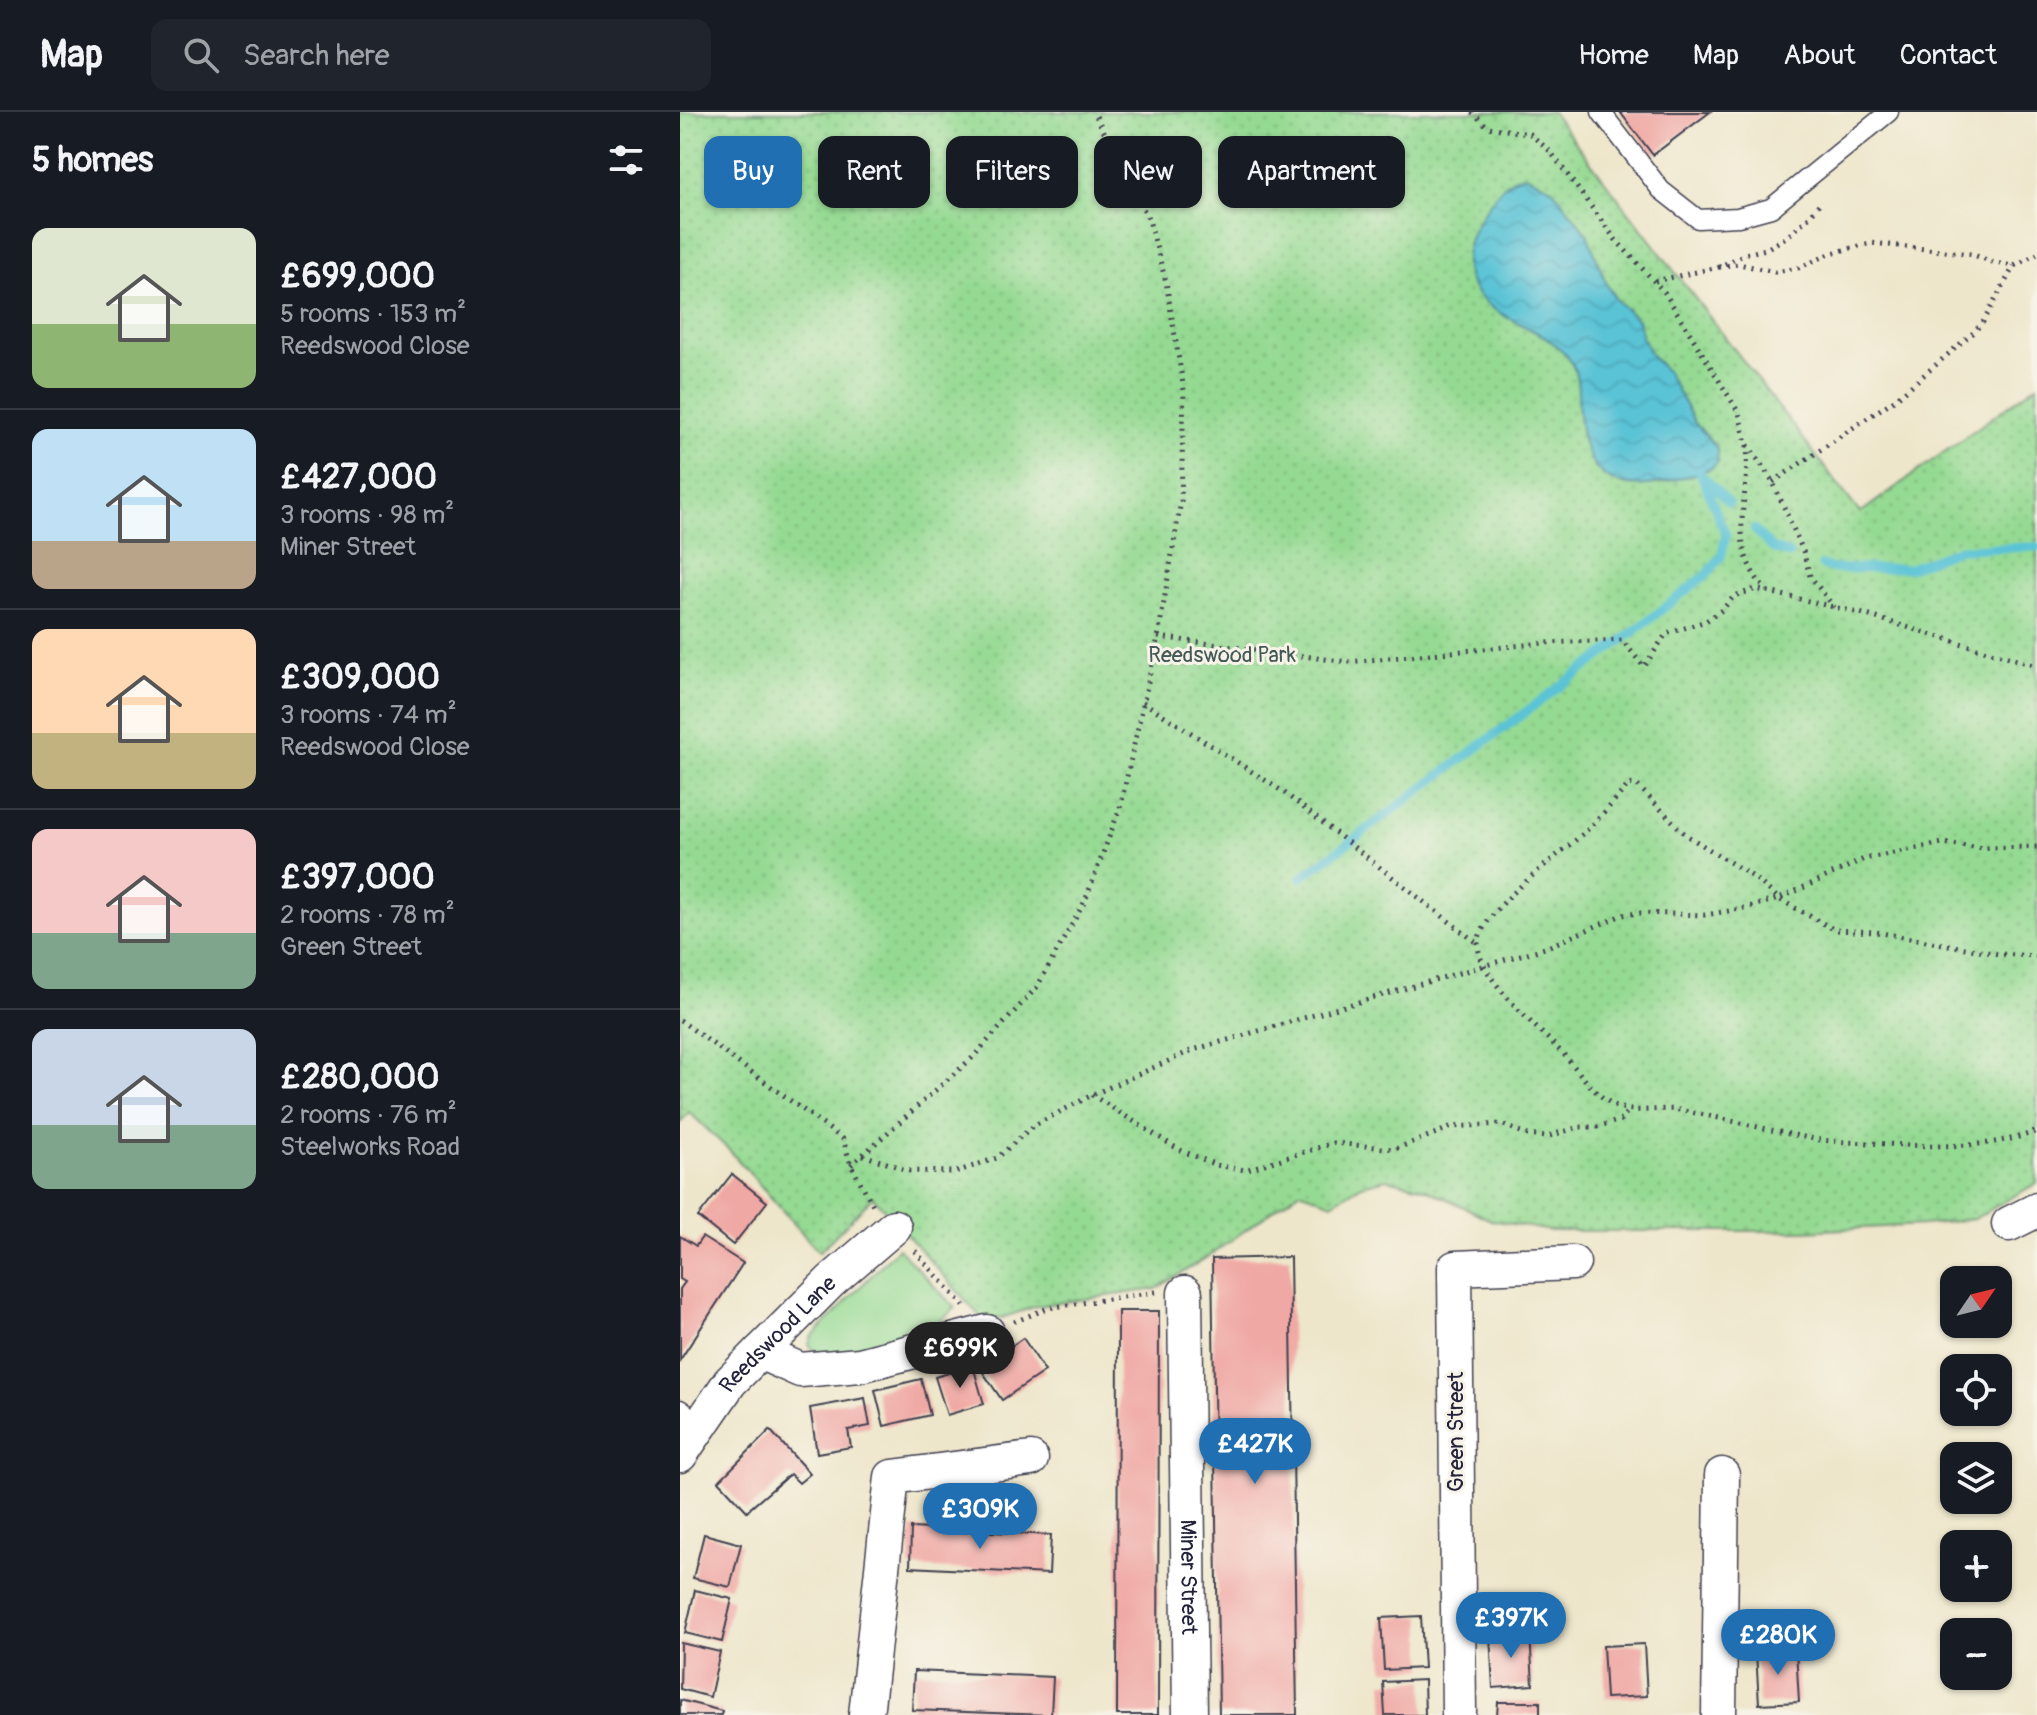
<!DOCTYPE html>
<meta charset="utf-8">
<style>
:root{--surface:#171b24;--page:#20242c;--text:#f1f3f6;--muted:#9ea1a6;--line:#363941;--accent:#1f6fb2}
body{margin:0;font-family:Pangolin,sans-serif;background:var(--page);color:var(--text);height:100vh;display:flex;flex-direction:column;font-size:30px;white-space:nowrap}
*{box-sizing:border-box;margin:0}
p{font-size:26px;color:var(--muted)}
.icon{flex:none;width:44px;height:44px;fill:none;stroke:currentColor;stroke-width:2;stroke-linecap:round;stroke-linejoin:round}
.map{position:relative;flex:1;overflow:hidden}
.side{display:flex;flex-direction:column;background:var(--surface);width:680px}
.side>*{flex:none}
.banner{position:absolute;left:24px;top:24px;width:760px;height:72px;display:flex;gap:16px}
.needle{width:52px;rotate:55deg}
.tools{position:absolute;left:1260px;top:1154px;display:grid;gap:16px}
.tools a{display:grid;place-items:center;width:72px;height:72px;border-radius:16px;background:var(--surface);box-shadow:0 2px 6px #0004;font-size:40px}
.price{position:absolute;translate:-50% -68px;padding:0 18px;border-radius:28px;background:var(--accent);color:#fff;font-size:26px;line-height:52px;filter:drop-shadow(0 2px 4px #0008)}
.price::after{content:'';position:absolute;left:50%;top:48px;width:24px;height:18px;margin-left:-12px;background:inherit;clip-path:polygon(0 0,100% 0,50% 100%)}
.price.on{background:#222;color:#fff}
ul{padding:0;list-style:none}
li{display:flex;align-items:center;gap:24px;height:200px;padding:0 32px}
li+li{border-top:2px solid var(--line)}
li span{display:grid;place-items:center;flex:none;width:224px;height:160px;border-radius:16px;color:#555}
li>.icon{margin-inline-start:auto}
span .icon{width:96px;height:96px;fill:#fffc;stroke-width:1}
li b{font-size:34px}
h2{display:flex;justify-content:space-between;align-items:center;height:96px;padding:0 32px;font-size:34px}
.tag{padding:0 28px;border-radius:16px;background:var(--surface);box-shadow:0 2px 6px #0004;font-size:28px;line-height:72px}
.tag.on{background:var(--accent);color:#fff}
header{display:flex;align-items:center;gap:48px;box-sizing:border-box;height:112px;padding:0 40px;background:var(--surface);border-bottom:2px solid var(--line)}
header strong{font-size:38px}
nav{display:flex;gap:44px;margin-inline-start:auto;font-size:28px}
.search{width:560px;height:72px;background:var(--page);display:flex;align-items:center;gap:20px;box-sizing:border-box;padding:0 28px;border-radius:16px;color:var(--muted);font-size:30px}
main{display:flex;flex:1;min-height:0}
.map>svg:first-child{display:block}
.grass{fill:#95da93;stroke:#5c7e67;stroke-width:2}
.park{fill:url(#park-dots);stroke:#5c7e67;stroke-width:2}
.water{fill:url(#water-waves);stroke:#3e7288;stroke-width:2}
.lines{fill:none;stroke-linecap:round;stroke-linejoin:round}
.stream{stroke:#5ac3d6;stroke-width:9}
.building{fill:#f0a8a4}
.lane-casing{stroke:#413f50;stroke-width:21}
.street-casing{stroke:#413f50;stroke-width:37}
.path{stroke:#413f50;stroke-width:5;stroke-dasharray:2 6;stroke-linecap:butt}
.lane{stroke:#fff;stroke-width:18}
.street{stroke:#fff;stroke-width:34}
.labels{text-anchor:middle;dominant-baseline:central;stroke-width:6;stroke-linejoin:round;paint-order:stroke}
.park-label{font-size:22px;fill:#445955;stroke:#f7f3e8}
.street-label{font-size:22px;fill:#22223b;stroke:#f7f3e8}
</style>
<header>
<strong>Map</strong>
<div class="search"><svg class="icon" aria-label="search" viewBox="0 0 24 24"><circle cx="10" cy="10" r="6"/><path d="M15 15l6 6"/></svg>Search here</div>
<nav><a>Home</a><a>Map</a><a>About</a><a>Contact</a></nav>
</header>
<main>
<section class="side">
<h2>5 homes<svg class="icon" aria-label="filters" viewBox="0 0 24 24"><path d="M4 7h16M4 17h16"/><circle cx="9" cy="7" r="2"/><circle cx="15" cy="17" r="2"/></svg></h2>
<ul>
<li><span style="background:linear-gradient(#dfe7d0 60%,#8fb573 0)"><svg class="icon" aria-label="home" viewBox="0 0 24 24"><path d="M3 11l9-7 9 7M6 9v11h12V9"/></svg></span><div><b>£699,000</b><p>5 rooms · 153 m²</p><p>Reedswood Close</p></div></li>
<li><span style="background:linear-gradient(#bfe0f5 70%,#b9a48a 0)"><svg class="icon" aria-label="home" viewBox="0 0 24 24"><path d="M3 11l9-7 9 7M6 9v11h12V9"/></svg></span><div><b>£427,000</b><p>3 rooms · 98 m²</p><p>Miner Street</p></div></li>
<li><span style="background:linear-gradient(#ffd9b3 65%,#c2b280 0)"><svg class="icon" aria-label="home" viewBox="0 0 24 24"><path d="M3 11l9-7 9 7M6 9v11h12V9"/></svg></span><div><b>£309,000</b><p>3 rooms · 74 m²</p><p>Reedswood Close</p></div></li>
<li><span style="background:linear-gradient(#f6c9c9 65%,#7fa58c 0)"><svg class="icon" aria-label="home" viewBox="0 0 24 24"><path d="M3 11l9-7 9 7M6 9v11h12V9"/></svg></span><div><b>£397,000</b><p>2 rooms · 78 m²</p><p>Green Street</p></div></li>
<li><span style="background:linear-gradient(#c9d6e8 60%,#7fa58c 0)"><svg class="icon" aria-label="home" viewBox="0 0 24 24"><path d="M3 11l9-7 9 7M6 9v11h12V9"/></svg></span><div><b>£280,000</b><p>2 rooms · 76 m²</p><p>Steelworks Road</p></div></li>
</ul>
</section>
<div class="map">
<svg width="1357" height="1603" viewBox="0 0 1357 1603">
<defs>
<pattern id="park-dots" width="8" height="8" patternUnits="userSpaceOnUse" patternTransform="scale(2)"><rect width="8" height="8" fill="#95da93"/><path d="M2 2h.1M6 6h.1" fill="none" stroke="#80bb80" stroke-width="1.8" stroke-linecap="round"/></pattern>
<pattern id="water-waves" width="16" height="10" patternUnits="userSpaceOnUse" patternTransform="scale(2)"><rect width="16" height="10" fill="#5ac3d6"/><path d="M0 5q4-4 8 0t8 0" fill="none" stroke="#4ea7b9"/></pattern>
</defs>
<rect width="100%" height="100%" fill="#f7f3e8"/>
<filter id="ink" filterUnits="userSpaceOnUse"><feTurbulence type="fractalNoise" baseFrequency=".0125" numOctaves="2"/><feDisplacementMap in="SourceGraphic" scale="16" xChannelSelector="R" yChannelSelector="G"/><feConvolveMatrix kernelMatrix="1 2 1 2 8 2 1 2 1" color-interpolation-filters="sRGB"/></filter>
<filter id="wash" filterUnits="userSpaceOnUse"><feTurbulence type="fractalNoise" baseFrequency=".006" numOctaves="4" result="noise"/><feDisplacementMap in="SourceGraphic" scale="32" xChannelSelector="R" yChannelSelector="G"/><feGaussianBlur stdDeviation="1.8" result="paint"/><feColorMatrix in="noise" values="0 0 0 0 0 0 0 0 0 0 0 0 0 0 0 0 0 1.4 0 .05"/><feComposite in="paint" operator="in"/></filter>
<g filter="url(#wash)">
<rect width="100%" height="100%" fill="#eee6ca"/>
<polygon class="grass" points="218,1136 275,1196 240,1225 152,1243 135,1239 129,1233 131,1226"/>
<polygon class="park" points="0,0 872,0 1180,401 1357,273 1357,1071 1294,1107 1244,1113 1123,1119 870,1119 811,1108 744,1076 707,1067 682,1073 652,1091 620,1079 532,1142 476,1177 357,1194 306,1211 193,1085 139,1140 50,1039 9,1000 0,1011"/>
<path class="water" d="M845 63 872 76 907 122 927 173 937 189 958 208 962 225 971 243 987 260 1015 311 1037 336 1038 350 1032 356C965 380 906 393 899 301 897 279 901 261 886 243 871 225 845 215 825 204 780 179 776 144 802 103 812 87 826 65 845 63Z"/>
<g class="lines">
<g class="stream">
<polyline points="1025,366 1049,391"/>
<polyline points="1074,417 1092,436 1109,442"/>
<polyline points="1142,453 1154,457 1230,456 1280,437 1357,435"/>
<polyline points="621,766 951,522 1026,463 1041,445 1046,423 1020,360"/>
</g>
</g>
<g id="blocks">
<g class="building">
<polygon points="940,0 1030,0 973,43"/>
<polygon points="52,1062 87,1090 53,1133 18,1105"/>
<polygon points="0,1124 16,1134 22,1125 63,1151 0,1248 0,1177 5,1170 0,1167"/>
<polygon points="610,1145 617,1603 539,1603 532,1147"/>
<polygon points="438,1199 479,1199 478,1603 437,1603"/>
<polygon points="343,1226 365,1259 322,1288 300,1256"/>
<polygon points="293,1254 304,1292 267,1303 255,1265"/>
<polygon points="241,1267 250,1303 204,1314 195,1278"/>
<polygon points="185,1286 190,1314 168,1318 171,1335 137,1341 130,1296"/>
<polygon points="90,1318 130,1362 119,1371 110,1362 67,1399 39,1369"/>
<polygon points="231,1416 371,1423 369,1462 230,1455"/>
<polygon points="24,1422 61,1432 50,1475 13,1466"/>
<polygon points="15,1478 52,1487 42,1530 5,1521"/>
<polygon points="741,1504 744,1556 704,1558 701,1506"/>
<polygon points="850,1521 853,1573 813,1576 810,1523"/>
<polygon points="1,1531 40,1540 30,1585 0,1577"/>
<polygon points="964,1532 967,1584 926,1586 923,1534"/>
<polygon points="1116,1538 1119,1590 1079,1592 1076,1540"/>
<polygon points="234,1559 373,1565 371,1603 232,1598"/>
<polygon points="744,1568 745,1603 705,1603 703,1570"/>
<polygon points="0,1588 42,1599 41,1603 0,1603"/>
<polygon points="818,1590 860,1590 860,1603 817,1603"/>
</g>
</g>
</g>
<g filter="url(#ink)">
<use href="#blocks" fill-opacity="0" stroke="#413f50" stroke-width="2"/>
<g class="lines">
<defs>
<g id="lane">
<polyline points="921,0 981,78 1018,107 1058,105 1091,96 1209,0"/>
<polyline points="0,1297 21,1312"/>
</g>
<g id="street">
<polyline points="1329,1112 1357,1098"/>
<path id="s1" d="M505 1181 510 1603"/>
<polyline points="80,1240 120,1258 180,1253 307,1220"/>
<path id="s2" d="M0 1343 50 1270 151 1169 214 1115"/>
<polyline points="186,1603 212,1365 351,1347"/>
<polyline points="779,1603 775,1156 893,1151"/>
<polyline points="1039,1603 1042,1363"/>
</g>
</defs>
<use href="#lane" class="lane-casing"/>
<use href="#street" class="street-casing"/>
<g class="path">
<polyline points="792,0 808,15 850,22 870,39 935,127 985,181 1059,301 1066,330 1093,370 1123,439 1130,464 1154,495"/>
<polyline points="1039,155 1059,152 1095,160 1118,156 1152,141 1191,131 1291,142 1315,151 1334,154 1357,142"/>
<polyline points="975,169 1039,155 1065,142 1086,137 1108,124 1131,103 1141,89"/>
<path d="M1067 333C1071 388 1043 432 1087 479"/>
<polyline points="1093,370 1217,286 1293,221 1303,210 1334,154"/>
<polyline points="478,525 668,550 865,531 942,528 964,555 986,522 1026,509 1042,498 1054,484 1076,477 1180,501 1357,554"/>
<polyline points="463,590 602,679 798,832"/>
<path d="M1357 844 1318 842 1196 820 1155 818 1099 787 1075 766 1006 723 957 673 949 672C935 688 920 706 904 721 881 741 797 802 798 833 800 870 864 920 887 946 902 963 916 986 939 995 957 1002 980 995 999 998 1045 1006 1089 1019 1135 1027 1153 1030 1171 1030 1189 1031 1244 1034 1305 1039 1357 1019"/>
<polyline points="0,908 163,1027 171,1053 193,1093"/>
<polyline points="412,983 498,1037 536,1053 565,1058 654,1031 715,1037 772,1015 821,1012 848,1023 866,1025 899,1015 917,1015 941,1008 949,997"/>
<polyline points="183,1043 230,1059 276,1060 317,1046 353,1014 412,983 513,938 865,836 942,803 961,801 1025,803 1060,797 1099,787 1184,747 1263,731 1302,736 1357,735"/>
<polyline points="171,1053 292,946 357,875 405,789 440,696 478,525 501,389 504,278 486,170 469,108 414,0"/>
<polyline points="235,1139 284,1194"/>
<polyline points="334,1210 368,1196 476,1180"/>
</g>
<use href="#lane" class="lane"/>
<use href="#street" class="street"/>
</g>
</g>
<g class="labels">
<g class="park-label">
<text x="542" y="543">Reedswood Park</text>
</g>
<g class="street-label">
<text stroke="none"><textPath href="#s2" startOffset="156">Reedswood Lane</textPath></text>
<text transform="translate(776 1320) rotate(-90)">Green Street</text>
<text stroke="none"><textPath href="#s1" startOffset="284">Miner Street</textPath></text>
</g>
</g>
</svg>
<div class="tools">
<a><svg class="needle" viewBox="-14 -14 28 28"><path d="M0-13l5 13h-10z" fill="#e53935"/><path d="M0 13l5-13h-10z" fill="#9ea1a6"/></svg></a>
<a><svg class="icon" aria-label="locate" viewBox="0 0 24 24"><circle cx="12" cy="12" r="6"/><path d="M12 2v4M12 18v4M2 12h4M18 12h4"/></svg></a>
<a><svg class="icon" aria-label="layers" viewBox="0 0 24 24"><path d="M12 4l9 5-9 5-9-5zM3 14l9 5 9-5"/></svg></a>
<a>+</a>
<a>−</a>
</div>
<b class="price on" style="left:280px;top:1278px">£699K</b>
<b class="price" style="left:575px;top:1374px">£427K</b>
<b class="price" style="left:300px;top:1439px">£309K</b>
<b class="price" style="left:831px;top:1548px">£397K</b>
<b class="price" style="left:1098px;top:1565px">£280K</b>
<div class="banner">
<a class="tag on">Buy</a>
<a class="tag">Rent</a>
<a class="tag">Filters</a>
<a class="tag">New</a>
<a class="tag">Apartment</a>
</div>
</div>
</main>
